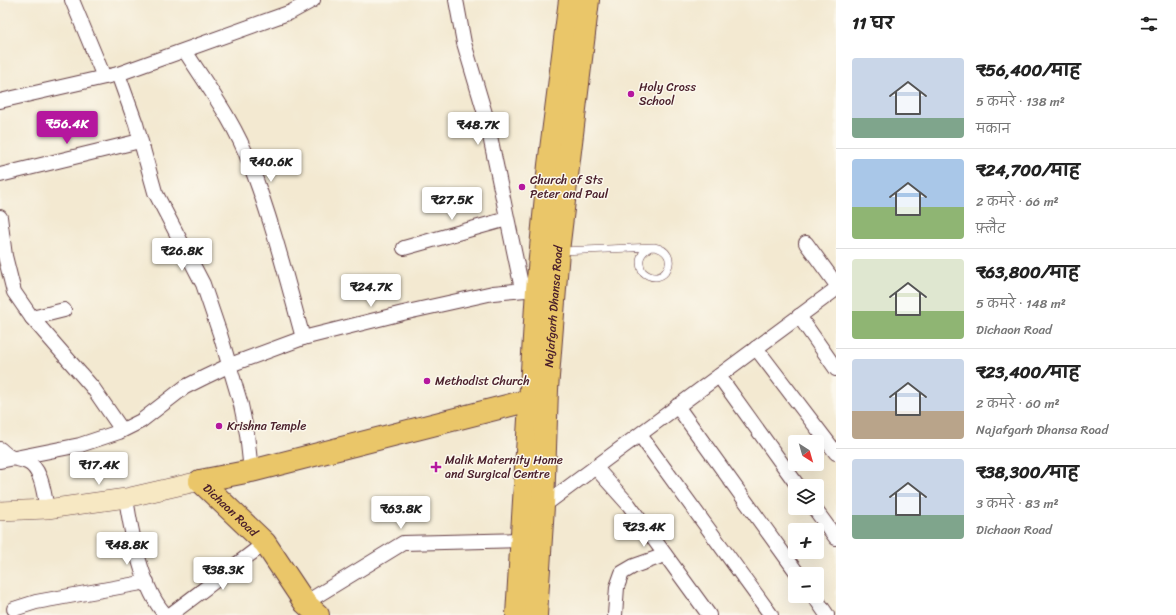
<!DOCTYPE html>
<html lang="hi">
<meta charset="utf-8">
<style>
:root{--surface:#fff;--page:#f2f2f2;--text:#222;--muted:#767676;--line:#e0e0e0;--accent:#b5179e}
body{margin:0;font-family:Sriracha,"Playpen Sans Deva",sans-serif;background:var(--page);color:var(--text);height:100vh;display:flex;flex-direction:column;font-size:15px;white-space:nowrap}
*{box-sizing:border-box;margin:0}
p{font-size:13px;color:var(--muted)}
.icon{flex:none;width:22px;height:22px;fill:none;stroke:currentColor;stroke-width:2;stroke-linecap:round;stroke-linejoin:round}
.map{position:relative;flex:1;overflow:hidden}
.panel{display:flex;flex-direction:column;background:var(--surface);width:340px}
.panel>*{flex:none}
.needle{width:26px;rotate:143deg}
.buttons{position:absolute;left:788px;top:435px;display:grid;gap:8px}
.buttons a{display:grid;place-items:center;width:36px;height:36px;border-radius:4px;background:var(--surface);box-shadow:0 4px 16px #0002;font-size:20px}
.price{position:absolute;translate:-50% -34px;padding:0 9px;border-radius:4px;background:#fff;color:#222;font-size:13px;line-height:26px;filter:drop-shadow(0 1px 2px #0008)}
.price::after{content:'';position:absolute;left:50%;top:24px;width:12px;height:9px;margin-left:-6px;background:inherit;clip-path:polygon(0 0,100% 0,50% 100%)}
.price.selected{background:var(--accent);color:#fff}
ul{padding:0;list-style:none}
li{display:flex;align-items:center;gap:12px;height:100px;padding:0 16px}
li+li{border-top:1px solid var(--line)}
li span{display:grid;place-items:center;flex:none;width:112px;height:80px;border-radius:4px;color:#555}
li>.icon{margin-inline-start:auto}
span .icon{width:48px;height:48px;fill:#fffc;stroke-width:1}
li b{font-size:17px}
h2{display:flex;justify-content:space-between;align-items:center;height:48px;padding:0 16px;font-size:17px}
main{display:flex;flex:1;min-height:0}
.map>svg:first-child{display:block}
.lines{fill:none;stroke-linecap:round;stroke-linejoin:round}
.lane-casing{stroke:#633d44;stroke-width:8}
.street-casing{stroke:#633d44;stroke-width:16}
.secondary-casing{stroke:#633d44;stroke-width:20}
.primary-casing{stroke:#633d44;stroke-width:24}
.lane{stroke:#fff;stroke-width:7}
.street{stroke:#fff;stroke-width:14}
.secondary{stroke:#f7e8c3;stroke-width:19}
.primary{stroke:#eac669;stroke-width:22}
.poi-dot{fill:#b5179e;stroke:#fbf7ec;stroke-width:1.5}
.labels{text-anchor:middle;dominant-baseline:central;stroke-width:3;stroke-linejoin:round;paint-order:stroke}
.poi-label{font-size:12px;fill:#4a1f2b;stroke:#fbf7ec;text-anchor:start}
.street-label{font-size:12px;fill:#4a1f2b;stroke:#fbf7ec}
</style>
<main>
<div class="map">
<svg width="836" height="615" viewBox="0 0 836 615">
<rect width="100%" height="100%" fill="#fbf7ec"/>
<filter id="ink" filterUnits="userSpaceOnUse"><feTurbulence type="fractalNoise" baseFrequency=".025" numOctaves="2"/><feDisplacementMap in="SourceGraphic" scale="8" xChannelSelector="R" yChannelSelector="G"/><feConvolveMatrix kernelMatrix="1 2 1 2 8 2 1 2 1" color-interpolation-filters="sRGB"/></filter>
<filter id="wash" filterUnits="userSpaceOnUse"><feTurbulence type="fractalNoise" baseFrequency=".012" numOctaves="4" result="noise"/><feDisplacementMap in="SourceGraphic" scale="16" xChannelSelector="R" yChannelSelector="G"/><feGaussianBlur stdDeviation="0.9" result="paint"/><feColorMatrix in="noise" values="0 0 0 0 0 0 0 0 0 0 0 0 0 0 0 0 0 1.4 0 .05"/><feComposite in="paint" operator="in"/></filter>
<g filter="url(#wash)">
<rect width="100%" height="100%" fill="#f3e9d1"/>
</g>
<g filter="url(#ink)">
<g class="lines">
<defs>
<path id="lane" d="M561 251 654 247C684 252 664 292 642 271 638 261 639 254 649 248"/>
<g id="street">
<polyline points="72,0 104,77"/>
<polyline points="456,0 464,43 486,117 522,289"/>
<path d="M185 51C208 87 235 123 250 164 272 220 287 280 303 338"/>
<polyline points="118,74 136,124 155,192 203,284 220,334 241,405 247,434 251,471"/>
<polyline points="0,101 118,74 291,12 313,0"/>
<polyline points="0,175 140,141"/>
<polyline points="0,217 5,256 14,292 32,318 64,310"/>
<polyline points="806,243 836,284"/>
<polyline points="404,248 507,219"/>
<polyline points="799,316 836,369"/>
<polyline points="32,318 93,388 122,430"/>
<polyline points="756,348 836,453"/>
<polyline points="719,376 798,486"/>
<polyline points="677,406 798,574"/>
<polyline points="640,435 771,615"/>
<path d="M0 449C14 462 12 456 27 462 42 468 44 495 47 509"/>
<polyline points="0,461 80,445 119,432 141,421 185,387 205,377 230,365 303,338 403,313 493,293 537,289"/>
<polyline points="595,467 629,505 709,615"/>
<path d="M126 498C131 531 142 591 166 615"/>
<polyline points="543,506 836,289"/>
<polyline points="814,508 836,538"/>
<polyline points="814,596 827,615"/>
<polyline points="305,603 403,543 521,540"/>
<polyline points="14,609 36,602 147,582"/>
<polyline points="170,615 265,543"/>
<polyline points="615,615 617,587 622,573 634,566 665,555"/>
</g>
<polyline id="secondary" points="0,511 47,509 126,498 200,481"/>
<g id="primary">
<polyline points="200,481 251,471 542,397"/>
<path id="s1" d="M200 481 265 543 305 603 318 615"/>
<polyline points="517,615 537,289 549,165 570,0"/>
<path id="s2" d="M536 615 543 506 547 389 558 251 588 0"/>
</g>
</defs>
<use href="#lane" class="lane-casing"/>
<use href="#street" class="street-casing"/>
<use href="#secondary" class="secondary-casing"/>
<use href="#primary" class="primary-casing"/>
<use href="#lane" class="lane"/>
<use href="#street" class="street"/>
<use href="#secondary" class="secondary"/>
<use href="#primary" class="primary"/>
</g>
</g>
<g class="poi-dot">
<circle cx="631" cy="94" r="4"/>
<circle cx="522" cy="187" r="4"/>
<circle cx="427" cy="381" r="4"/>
<circle cx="219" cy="426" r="4"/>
<path d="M434 461h4v4h4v4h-4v4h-4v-4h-4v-4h4z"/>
</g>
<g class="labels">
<g class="poi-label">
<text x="639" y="87">Holy Cross<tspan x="639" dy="14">School</tspan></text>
<text x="530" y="180">Church of Sts<tspan x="530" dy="14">Peter and Paul</tspan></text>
<text x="435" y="381">Methodist Church</text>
<text x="227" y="426">Krishna Temple</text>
<text x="445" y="460">Malik Maternity Home<tspan x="445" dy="14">and Surgical Centre</tspan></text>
</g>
<g class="street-label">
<text stroke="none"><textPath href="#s2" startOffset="309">Najafgarh Dhansa Road</textPath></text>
<text stroke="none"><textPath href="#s1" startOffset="42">Dichaon Road</textPath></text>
</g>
</g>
</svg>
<div class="buttons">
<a><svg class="needle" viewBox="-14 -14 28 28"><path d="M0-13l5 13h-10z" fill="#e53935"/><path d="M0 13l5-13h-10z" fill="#767676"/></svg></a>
<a><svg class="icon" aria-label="layers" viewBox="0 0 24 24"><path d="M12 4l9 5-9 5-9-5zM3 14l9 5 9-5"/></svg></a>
<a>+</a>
<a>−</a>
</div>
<b class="price selected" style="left:67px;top:145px">₹56.4K</b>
<b class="price" style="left:478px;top:146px">₹48.7K</b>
<b class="price" style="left:271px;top:183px">₹40.6K</b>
<b class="price" style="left:452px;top:221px">₹27.5K</b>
<b class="price" style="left:182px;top:272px">₹26.8K</b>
<b class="price" style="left:371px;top:308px">₹24.7K</b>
<b class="price" style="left:99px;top:486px">₹17.4K</b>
<b class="price" style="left:401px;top:530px">₹63.8K</b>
<b class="price" style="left:644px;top:548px">₹23.4K</b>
<b class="price" style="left:127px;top:566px">₹48.8K</b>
<b class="price" style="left:223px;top:591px">₹38.3K</b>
</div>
<section class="panel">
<h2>11 घर<svg class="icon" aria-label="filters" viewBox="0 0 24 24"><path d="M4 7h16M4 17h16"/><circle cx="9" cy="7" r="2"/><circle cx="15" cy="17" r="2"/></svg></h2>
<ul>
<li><span style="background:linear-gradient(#c9d6e8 75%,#7fa58c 0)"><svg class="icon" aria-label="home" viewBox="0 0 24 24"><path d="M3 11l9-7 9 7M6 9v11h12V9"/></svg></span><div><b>₹56,400/माह</b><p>5 कमरे · 138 m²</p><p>मकान</p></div></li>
<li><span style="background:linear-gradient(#a9c7e8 60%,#8fb573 0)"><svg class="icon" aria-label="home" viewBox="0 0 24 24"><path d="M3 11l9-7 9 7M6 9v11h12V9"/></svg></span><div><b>₹24,700/माह</b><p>2 कमरे · 66 m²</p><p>फ़्लैट</p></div></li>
<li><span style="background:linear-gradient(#dfe7d0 65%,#8fb573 0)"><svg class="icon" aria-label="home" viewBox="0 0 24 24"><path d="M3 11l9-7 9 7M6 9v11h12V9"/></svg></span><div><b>₹63,800/माह</b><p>5 कमरे · 148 m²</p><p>Dichaon Road</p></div></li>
<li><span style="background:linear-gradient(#c9d6e8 65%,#b9a48a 0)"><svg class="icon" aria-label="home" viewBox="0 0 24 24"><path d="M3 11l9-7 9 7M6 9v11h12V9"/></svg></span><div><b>₹23,400/माह</b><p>2 कमरे · 60 m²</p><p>Najafgarh Dhansa Road</p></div></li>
<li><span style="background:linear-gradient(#c9d6e8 70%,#7fa58c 0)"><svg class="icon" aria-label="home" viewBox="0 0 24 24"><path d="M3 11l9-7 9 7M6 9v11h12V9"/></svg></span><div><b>₹38,300/माह</b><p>3 कमरे · 83 m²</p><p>Dichaon Road</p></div></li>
</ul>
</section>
</main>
